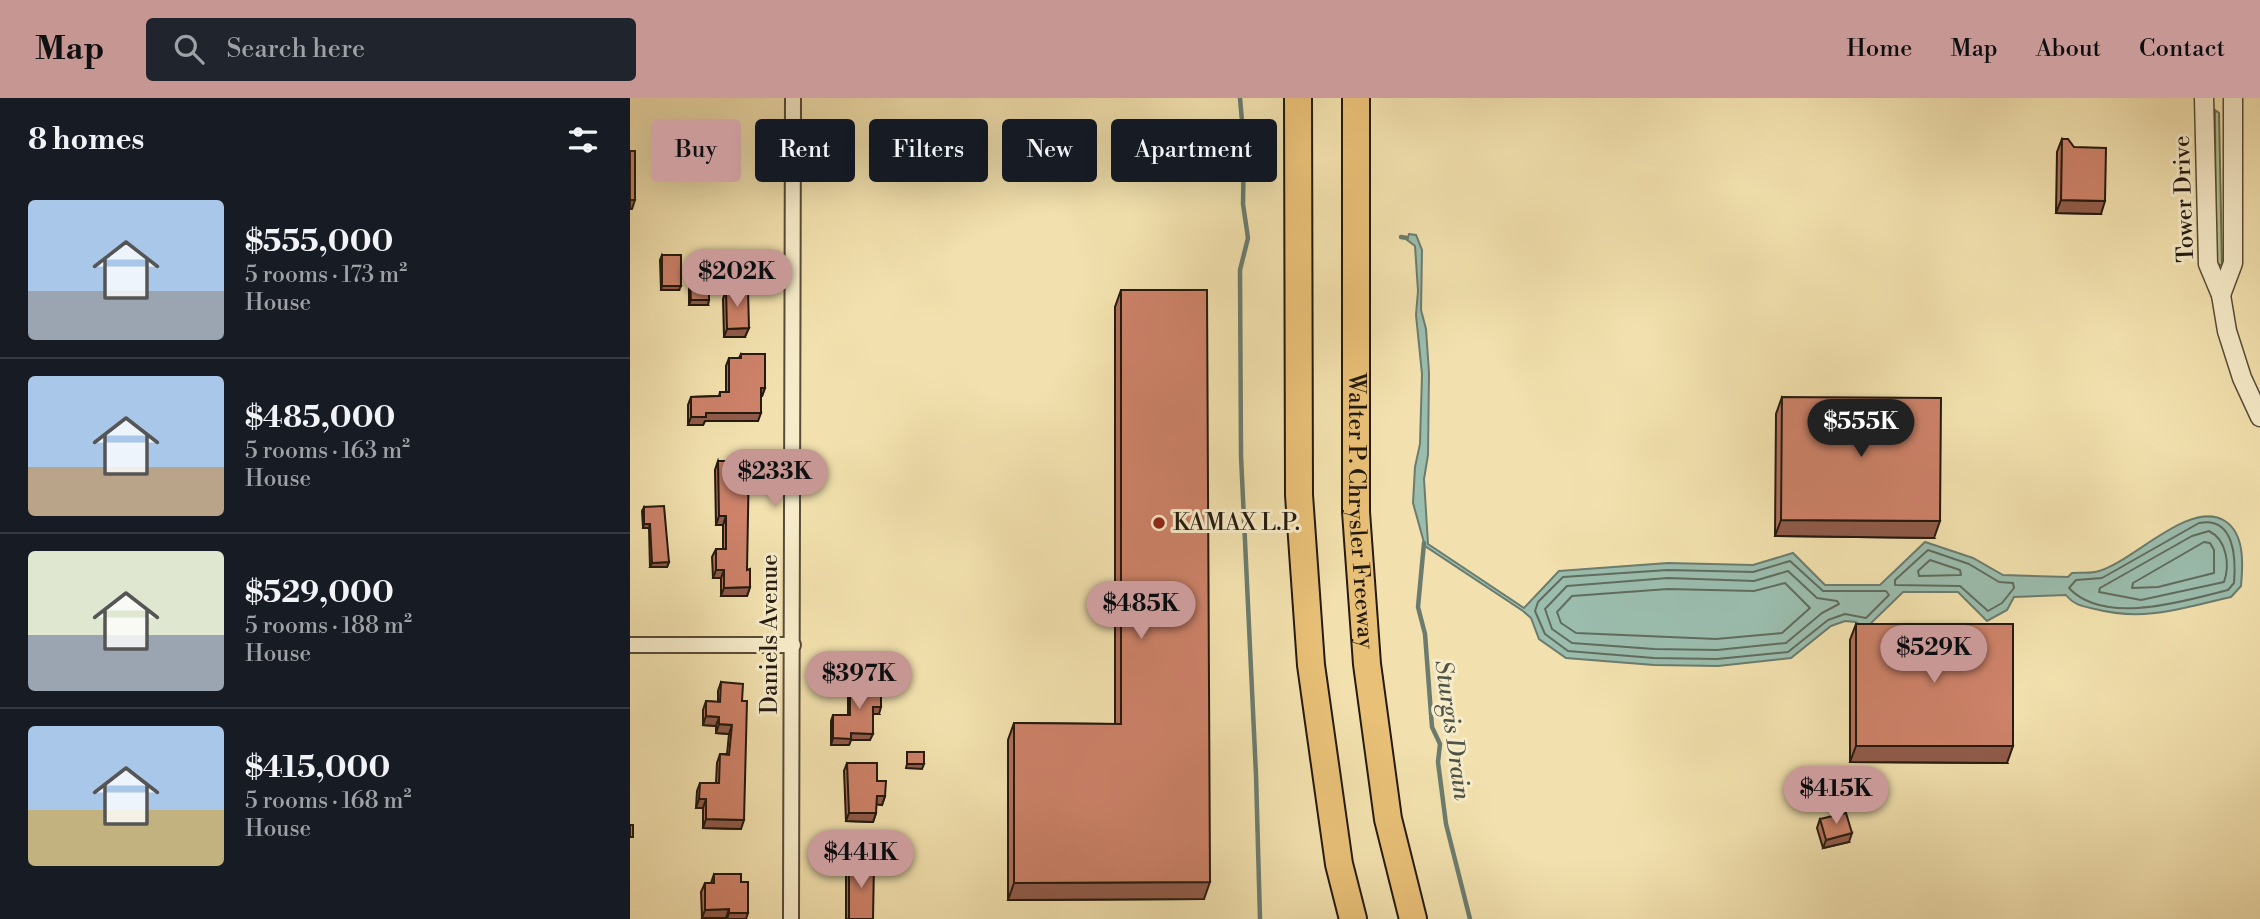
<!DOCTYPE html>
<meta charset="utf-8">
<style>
:root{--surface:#171b24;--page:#20242c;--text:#f1f3f6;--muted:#9ea1a6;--line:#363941;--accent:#c59692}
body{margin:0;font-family:"Libre Bodoni",serif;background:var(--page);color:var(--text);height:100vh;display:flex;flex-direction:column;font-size:26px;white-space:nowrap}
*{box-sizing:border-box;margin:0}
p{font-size:23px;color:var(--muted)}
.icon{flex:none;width:38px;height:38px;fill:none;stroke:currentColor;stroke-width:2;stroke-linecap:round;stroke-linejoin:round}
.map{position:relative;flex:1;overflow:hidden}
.drawer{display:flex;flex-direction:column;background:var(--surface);width:630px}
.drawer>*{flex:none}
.hud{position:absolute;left:21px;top:21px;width:665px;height:63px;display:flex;gap:14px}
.price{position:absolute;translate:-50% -60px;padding:0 16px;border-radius:24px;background:var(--accent);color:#111;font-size:23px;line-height:46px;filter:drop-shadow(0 2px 4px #0008)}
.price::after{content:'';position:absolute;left:50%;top:42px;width:21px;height:16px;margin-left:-10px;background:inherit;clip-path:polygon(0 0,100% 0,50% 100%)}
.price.active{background:#222;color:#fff}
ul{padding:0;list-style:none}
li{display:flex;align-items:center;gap:21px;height:175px;padding:0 28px}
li+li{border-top:2px solid var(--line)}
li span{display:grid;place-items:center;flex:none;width:196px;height:140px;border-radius:7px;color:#555}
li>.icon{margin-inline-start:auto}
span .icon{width:84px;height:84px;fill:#fffc;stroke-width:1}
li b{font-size:30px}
h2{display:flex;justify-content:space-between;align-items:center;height:84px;padding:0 28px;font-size:30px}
.pill{padding:0 24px;border-radius:7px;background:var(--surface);box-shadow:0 7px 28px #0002;font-size:24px;line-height:63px}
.pill.active{background:var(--accent);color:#111}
header{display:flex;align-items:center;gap:42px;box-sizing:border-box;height:98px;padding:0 35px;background:var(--accent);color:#111}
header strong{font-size:33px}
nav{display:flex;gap:38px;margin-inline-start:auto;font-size:24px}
.search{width:490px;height:63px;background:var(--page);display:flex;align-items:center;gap:18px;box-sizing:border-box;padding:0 24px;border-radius:7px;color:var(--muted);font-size:26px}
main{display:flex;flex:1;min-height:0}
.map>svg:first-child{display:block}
.green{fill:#b5c48f;stroke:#6c6f4f;stroke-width:2}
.water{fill:#9bbdae;stroke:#6b7c6e;stroke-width:2}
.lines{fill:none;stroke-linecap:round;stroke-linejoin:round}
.shore{stroke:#606c5e;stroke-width:2}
.stream{stroke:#6b7c6e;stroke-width:4.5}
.minor-casing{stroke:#584c37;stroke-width:18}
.tertiary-casing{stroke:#584c37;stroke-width:21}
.motorway-casing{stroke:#241a0f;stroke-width:30}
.minor{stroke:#f7ecca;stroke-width:14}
.tertiary{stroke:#f7ecca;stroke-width:18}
.motorway{stroke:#e9c077;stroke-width:26}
.wall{fill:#b0705a;stroke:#241a0f;stroke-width:2}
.shaded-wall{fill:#905b4a;stroke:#241a0f;stroke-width:2}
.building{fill:#cd8269;stroke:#241a0f;stroke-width:2}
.poi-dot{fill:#8f2418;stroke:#f7ecca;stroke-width:2.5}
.labels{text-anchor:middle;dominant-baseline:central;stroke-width:6;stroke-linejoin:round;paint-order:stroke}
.street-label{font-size:23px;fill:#241a0f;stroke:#f7ecca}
.poi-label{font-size:23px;fill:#241a0f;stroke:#f7ecca;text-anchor:start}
.water-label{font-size:24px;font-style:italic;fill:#4e5347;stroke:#f7ecca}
</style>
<header>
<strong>Map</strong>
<div class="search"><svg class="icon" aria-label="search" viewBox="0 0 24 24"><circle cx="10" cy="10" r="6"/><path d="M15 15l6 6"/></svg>Search here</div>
<nav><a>Home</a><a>Map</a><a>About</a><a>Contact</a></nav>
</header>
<main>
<section class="drawer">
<h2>8 homes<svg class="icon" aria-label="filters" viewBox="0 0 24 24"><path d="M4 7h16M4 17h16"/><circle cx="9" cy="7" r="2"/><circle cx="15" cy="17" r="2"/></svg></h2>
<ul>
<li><span style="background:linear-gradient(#a9c7e8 65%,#9aa5b1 0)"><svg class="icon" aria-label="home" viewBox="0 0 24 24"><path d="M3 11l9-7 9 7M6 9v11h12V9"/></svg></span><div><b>$555,000</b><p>5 rooms · 173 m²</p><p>House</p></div></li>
<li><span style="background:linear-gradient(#a9c7e8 65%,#b9a48a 0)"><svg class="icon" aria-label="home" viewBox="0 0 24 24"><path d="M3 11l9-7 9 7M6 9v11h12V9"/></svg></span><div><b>$485,000</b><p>5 rooms · 163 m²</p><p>House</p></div></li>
<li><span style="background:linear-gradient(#dfe7d0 60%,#9aa5b1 0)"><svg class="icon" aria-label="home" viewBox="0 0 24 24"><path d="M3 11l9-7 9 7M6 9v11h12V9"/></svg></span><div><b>$529,000</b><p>5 rooms · 188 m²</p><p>House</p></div></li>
<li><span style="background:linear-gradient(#a9c7e8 60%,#c2b280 0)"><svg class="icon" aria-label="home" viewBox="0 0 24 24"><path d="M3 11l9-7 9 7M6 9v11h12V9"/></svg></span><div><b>$415,000</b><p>5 rooms · 168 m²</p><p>House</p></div></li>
</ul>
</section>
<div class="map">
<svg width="1630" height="821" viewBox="0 0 1630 821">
<rect width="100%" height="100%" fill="#f2e1ae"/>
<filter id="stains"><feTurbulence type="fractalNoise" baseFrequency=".00286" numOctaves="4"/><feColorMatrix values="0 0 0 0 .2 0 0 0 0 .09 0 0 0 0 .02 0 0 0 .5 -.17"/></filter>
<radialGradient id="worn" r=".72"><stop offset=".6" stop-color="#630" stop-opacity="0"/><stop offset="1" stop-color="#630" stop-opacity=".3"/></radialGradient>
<polygon class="green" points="1585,12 1589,15 1592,168 1586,165"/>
<path class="water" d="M779 136 786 137 792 152 791 212 796 231 799 275 798 357 794 381 798 446 894 510 929 473 1038 465 1123 467 1163 455 1195 487H1250L1295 444 1343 460 1373 477 1438 479 1442 475C1450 474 1461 476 1469 473 1504 463 1560 401 1595 423 1615 436 1613 467 1611 488L1601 499C1552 510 1515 524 1465 511 1452 508 1444 507 1436 497L1384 499 1377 512 1357 523 1328 494H1273L1235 531 1226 524 1215 523 1201 528 1161 560 1088 568 1024 567 936 560 909 541 901 520 893 513 795 448 783 405 785 369 790 346 792 276 786 217 788 193 785 148 777 142Z"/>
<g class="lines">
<g class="shore">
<path d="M1569 425C1605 418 1606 461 1604 485L1598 492C1554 503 1474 528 1439 490L1446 482 1472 480Z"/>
<path d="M1579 433C1597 442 1600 467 1594 484L1511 502 1469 494 1470 490 1562 438Z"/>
<polygon points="1574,444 1580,445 1584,452 1584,475 1528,489 1502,490 1503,485"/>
<polygon points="1298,452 1339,466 1369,484 1383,485 1384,490 1372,505 1358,513 1330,488 1265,487 1265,482"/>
<polygon points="1300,462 1330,472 1331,477 1289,478 1288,473"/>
<polygon points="1160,463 1193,493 1256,493 1259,497 1236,520 1215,516 1198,522 1158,554 1087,561 1024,560 938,553 915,536 905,513 908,504 933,479 1038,472 1123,474"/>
<polygon points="1158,473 1187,500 1207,503 1209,506 1192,515 1156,545 1087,552 1024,551 942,545 922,531 915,511 937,488 1038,480 1124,483"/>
<polygon points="1155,485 1180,510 1152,535 1086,541 946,535 931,525 927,514 942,498 1038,491 1124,493"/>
</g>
<g class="stream">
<polyline points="610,0 614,47 613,106 618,140 610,172 611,358 626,677 630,821"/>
<polyline points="771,139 777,140"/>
<polyline points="794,445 788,509 795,536 802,629 810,646 808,664 816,726 840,821"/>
</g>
<defs>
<g id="minor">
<polyline points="0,547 163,547"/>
<polyline points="161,821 163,0"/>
</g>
<g id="tertiary">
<polyline points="1574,0 1578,166 1591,197 1597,233 1612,280 1630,319"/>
<polyline points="1591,197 1603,165 1603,0"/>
</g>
<g id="motorway">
<polyline points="668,0 669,397 681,567 709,766 723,821"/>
<path id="s1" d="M726 0V414L737 566 758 721 783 821"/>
</g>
</defs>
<use href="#minor" class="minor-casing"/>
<use href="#tertiary" class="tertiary-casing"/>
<use href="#motorway" class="motorway-casing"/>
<use href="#minor" class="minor"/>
<use href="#tertiary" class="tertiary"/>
<use href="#motorway" class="motorway"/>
</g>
<g class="wall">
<polygon points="1432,41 1471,116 1426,115 1427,54"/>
<polygon points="32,157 49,192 31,192 30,162"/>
<polygon points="60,185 78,207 59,207 59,190"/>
<polygon points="96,192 115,239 94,239 93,201"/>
<polygon points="491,192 574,801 378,802 378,642 384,625 485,626 485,209"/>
<polygon points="111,256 135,290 132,298 131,298 128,323 75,323 73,327 58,327 58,307 61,299 89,298 90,294 96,294 96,268 99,260 109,260"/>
<polygon points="1152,299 1304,440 1145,438 1146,316"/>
<polygon points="88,363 117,472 120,489 117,498 91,498 91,480 83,480 82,459 86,451 93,451 93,427 86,427 85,372"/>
<polygon points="14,409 39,464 37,469 20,469 19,430 13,430 12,413"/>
<polygon points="1226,526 1377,665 1220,664 1220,542"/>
<polygon points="91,584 112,603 111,731 73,730 73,710 66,710 67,693 70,685 86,685 87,665 90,656 97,656 99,636 86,635 86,628 73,627 73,612 76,603 88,604 88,593"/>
<polygon points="220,585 249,616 243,616 240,642 221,642 219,647 201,647 201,623 203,617 218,617 218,591"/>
<polygon points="217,665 247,683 255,698 252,707 246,706 246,715 243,724 216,723 214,673"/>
<polygon points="1190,721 1219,744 1193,750 1187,730"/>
<polygon points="219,763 243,821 216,821 216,772"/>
<polygon points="84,776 111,784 116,821 72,820 71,794 75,785 81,785"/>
</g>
<g class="shaded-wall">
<polygon points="0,102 5,102 2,111 0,111"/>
<polygon points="1431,102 1475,103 1471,116 1426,115"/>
<polygon points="32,188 51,188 49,192 31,192"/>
<polygon points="61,202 79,202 78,207 59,207"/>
<polygon points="119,230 115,239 94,239 97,231"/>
<polygon points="131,290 135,290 132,298 128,298"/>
<polygon points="76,315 131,315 128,323 75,323 73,327 58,327 61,319"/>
<polygon points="89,418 96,418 93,427 86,427"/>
<polygon points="1151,422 1310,423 1304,440 1145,438"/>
<polygon points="14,426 20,426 19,430 13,430"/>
<polygon points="39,464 37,469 20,469 22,465"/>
<polygon points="86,472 94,472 91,480 83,480"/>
<polygon points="120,489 117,498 91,498 94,490"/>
<polygon points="243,609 251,609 249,616 241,616"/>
<polygon points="76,618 89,619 86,628 73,627"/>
<polygon points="89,626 102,627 99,636 86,635"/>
<polygon points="221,635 243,636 240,642 221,642 219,647 201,647 203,640"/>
<polygon points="1226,648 1383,648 1377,665 1220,664"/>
<polygon points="277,666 294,666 292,671 276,670"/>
<polygon points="247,698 255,698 252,707 243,706"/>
<polygon points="69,701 76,701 73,710 66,710"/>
<polygon points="219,715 246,715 243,724 216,723"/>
<polygon points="76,721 114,722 111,731 73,730"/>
<polygon points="1222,735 1219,744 1193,750 1196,742"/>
<polygon points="580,784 574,801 378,802 384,785"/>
<polygon points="99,811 96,820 72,820 75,812"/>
<polygon points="99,815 118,815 116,821 97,821"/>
</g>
<g class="building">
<polygon points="1432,41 1438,41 1444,49 1476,50 1475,103 1431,102"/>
<rect x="0" y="53" width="5" height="49"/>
<rect x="32" y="157" width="19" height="31"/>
<polygon points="60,185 79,185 79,202 61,202"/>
<polygon points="96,192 118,192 119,230 97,231"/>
<polygon points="491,192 577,192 580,784 384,785 384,625 491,626"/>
<polygon points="111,256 135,256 135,290 131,290 131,315 76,315 76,319 61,319 61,299 90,298 90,294 99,294 99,260 111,260"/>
<polygon points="1152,299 1311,300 1310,423 1151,422"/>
<polygon points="88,363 119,363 117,472 120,471 120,489 94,490 94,472 86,472 86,451 96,451 96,418 89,418"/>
<polygon points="34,408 39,464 22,465 20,426 14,426 14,409"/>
<rect x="1226" y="526" width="157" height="122"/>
<polygon points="91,584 113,586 112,603 117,603 114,722 76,721 76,701 69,701 70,685 89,685 90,656 99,657 102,627 89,626 89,619 76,618 76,603 90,604"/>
<polygon points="220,585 251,585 251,609 243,609 243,636 221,635 221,641 203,640 203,617 220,617"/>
<rect x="277" y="654" width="17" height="12"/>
<polygon points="217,665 247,665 247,683 256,683 255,698 247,698 246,715 219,715"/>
<polygon points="1216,715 1222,735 1196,742 1190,721"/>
<rect x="0" y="727" width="3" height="12"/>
<polygon points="219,763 244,764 243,821 219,821"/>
<polygon points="84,776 111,776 111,784 118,784 118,815 99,815 99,811 75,812 75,785 84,785"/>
</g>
<circle class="poi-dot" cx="529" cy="425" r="7"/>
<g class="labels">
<g class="street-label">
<text transform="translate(1554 101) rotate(-92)">Tower Drive</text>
<text stroke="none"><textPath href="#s1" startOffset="413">Walter P. Chrysler Freeway</textPath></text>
<text transform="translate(140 536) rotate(-90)">Daniels Avenue</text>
</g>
<g class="poi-label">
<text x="543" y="425">KAMAX L.P.</text>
</g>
<g class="water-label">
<text transform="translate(822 632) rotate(82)">Sturgis Drain</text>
</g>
</g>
<rect width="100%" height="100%" filter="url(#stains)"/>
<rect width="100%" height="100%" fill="url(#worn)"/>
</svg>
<b class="price" style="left:107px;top:211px">$202K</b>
<b class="price active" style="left:1231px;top:361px">$555K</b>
<b class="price" style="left:145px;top:411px">$233K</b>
<b class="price" style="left:511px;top:543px">$485K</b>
<b class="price" style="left:1304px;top:587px">$529K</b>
<b class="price" style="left:229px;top:613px">$397K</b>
<b class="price" style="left:1206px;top:728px">$415K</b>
<b class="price" style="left:231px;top:792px">$441K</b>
<div class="hud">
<a class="pill active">Buy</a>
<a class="pill">Rent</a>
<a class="pill">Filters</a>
<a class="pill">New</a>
<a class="pill">Apartment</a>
</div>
</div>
</main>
